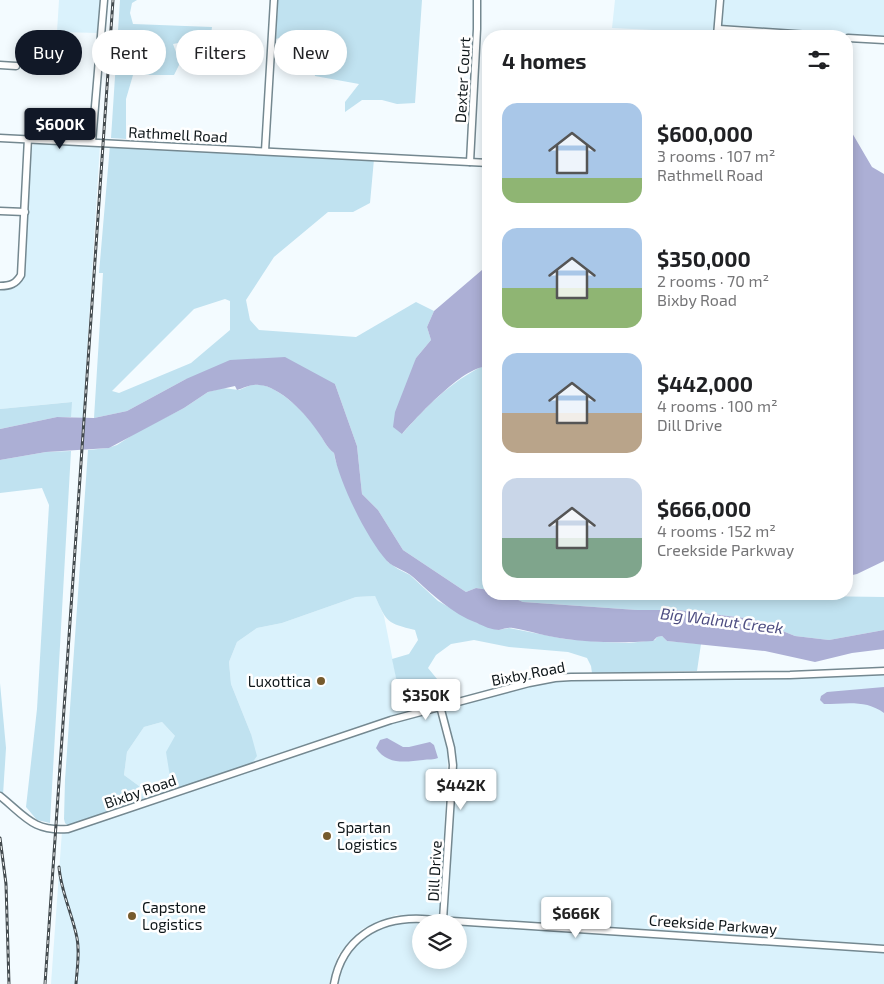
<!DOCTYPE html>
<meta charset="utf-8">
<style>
:root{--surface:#fff;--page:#f2f2f2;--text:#202124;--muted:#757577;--accent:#111827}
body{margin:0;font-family:"Exo 2",sans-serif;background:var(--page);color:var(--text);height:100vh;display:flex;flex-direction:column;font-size:19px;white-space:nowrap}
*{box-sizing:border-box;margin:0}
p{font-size:16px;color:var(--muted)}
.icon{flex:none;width:28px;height:28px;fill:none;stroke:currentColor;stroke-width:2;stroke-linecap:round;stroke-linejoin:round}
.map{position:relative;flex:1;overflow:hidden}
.details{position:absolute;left:482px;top:30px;width:371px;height:570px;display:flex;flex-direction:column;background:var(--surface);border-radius:20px;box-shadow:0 2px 12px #0003}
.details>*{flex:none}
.guide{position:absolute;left:15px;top:30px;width:392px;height:45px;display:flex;gap:10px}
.controls{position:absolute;left:412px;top:914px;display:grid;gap:10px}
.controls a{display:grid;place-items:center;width:55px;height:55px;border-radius:50%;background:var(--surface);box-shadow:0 2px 12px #0003;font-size:25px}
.price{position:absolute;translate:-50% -42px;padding:0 11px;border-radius:5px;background:#fff;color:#222;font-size:16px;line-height:32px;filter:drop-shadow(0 1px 2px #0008)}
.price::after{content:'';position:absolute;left:50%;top:30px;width:15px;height:11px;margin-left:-8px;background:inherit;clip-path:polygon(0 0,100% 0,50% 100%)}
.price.current{background:var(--accent);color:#fff}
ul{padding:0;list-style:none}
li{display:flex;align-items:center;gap:15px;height:125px;padding:0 20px}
li span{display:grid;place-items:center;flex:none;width:140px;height:100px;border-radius:15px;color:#555}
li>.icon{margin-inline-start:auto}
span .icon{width:60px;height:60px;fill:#fffc;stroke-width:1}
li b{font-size:21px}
h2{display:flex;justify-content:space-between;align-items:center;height:60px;padding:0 20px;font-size:21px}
.pill{padding:0 18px;border-radius:22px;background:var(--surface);box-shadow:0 2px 12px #0003;font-size:18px;line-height:45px}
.pill.current{background:var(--accent);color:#fff}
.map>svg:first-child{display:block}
.built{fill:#daf2fc;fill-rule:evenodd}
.green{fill:#c0e2f0;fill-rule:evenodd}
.water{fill:#acafd5}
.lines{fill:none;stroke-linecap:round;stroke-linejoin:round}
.minor-casing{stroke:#748890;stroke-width:9}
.minor{stroke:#fff;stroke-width:6}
.rail-casing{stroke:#434b4f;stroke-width:3}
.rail{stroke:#fff;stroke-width:1;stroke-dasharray:4;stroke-linecap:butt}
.poi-dot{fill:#765b2d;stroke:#fff;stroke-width:2}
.labels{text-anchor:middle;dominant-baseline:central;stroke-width:5;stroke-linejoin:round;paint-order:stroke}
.street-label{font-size:15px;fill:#0e1619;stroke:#fff}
.poi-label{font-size:15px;fill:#0e1619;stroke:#fff;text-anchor:start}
.water-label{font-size:16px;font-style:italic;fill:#4e4e82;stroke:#fff}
</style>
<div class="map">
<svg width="884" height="984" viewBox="0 0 884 984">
<rect width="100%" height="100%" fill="#f3fbff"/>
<g class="built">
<polygon points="59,0 102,0 99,33 57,32"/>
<polygon points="615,0 884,0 884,37 715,26 714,33 612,28"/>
<polygon points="41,141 100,144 83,418 71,417 71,402 0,409 0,287 21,278 31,148 34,144"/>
<polygon points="375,596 384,616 400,697 414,710 434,703 448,753 440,915 396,915 362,929 338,955 329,984 51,984 62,831 146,805 139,786 124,775 127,752 144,727 162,722 175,736 174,788 180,788 252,763 251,734 231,684 229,662 237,642 257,628 282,623 356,597"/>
<path d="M884 671V984H334L350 948 382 924 443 920 453 765 440 706 541 680ZM421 922H459V960H421Z"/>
</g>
<g class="green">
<polygon points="120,0 137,0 132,3 130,13 133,24 212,27 211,35 195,40 173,44 180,63 174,75 133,75 126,99 126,139 111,138"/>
<path d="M278 0H422L415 103 397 104 382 100H362L345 112V102L359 84 315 76 311 49C298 40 292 33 276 39Z"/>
<path d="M110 145 374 159 370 203 353 212H328L274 257 246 300 250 320 259 330 356 337 416 302 434 311 427 327 431 340 416 358 402 434C426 407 450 382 483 366L489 367V590L476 588 466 592 403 550 378 510 362 494 357 446 335 384 186 379 127 411 94 418 103 273H99ZM225 299 230 301V330L191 363 119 393 112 391 194 309Z"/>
<path d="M251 385C254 385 259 384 262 385 282 389 307 415 318 431 324 440 326 447 334 453L335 459 345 486 358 514 388 562 398 569 410 575 438 601 477 623 498 630 509 628 565 639 603 642 629 643 655 640 657 637 662 636 667 641 701 644 697 671 592 673 591 666 587 658 568 652 509 647 474 640 451 644 436 655 428 668 442 685V698C431 705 413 714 400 708L396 700 400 697 392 659 409 654 418 640 415 630C387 623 387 623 375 596L356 597 282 623 257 628 237 642 229 662 231 684 251 734 257 756 252 763 180 788H174L170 777 166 752 175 736 162 722 144 727 127 752 124 775 139 786 144 800 68 826 65 823 64 819 65 780 88 450 108 448 117 445 137 432 184 408 208 392 223 388 239 390Z"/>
<polygon points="72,402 71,417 57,417 0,429 0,409"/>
<polygon points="71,451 50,823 37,820 26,807 37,709 49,505 42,488 0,493 0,460 46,452"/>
<polygon points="504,594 679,594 884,597 884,630 829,640 795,636 753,619 678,610 637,610 523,602"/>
<polygon points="0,683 6,748 3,795 0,793"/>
</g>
<g class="water">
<polygon points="848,126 872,167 884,174 884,561 857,574 848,576"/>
<path d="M489 264V367C467 362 416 418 402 434L393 427 395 412 416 358 431 340 427 327 434 311Z"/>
<path d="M285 357 335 384 357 446 362 494 378 510 403 550 466 592 476 588 489 590V594H504L523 602 637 610H678L753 619 795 636 829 640 884 630V649L852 653 815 662 765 651 667 641 662 636 657 637 653 641C623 643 595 643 566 639 548 637 531 631 513 628 508 627 504 629 499 630 492 630 483 626 477 623 451 613 433 595 413 577 405 570 394 568 387 561 367 539 339 482 334 453 326 447 324 440 318 432 307 415 280 386 259 385 251 384 244 388 237 390L235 386 208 392 184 408 109 448 46 452 0 460V429L57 417 94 418 127 411 186 379 230 360Z"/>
<path d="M884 687V713C866 699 844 704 824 704L820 700 821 696 827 692Z"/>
<path d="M387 738 403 747H409L430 742 434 745 438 758C434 760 428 759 423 760 405 762 387 765 376 748L380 740Z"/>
</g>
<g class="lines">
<defs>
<g id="minor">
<polyline points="719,29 824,36"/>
<polyline points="717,36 720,0"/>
<polyline points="848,38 884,40"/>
<polyline points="0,65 16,66"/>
<polyline points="0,138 489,163"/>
<polyline points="92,142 104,0"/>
<polyline points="265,151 274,0"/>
<polyline points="470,162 477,29 477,0"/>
<polyline points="0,211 25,212"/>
<path d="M0 286C10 286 16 284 21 275L28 138"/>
<polyline points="440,706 451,748 453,765 443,920"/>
<path d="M0 796C25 816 33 832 68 829L391 720 529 683 555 678 571 677 790 675 884 671"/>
<path d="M334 984C342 939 378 917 422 919L884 949"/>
</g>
</defs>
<use href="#minor" class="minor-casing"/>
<use href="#minor" class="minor"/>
<defs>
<g id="rail">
<polyline points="0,838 6,884 9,984"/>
<path d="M59 867C61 892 72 913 77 938 80 953 77 969 76 984"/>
<polyline points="45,984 113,0"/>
</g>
</defs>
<use href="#rail" class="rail-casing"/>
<use href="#rail" class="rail"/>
</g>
<g class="poi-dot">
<circle cx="321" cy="681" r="5"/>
<circle cx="327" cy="836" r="5"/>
<circle cx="132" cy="916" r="5"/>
</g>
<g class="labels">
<g class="street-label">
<text transform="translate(462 80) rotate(-87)">Dexter Court</text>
<text transform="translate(178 134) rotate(3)">Rathmell Road</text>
<text transform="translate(528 673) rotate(-11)">Bixby Road</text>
<text transform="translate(140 791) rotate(-19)">Bixby Road</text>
<text transform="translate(434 871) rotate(-87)">Dill Drive</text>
<text transform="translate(713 924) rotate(4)">Creekside Parkway</text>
</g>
<g class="poi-label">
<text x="311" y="681" text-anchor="end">Luxottica</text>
<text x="337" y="827">Spartan<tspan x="337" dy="17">Logistics</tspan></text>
<text x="142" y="907">Capstone<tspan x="142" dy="17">Logistics</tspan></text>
</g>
<g class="water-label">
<text transform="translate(722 620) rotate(7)">Big Walnut Creek</text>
</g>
</g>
</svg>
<div class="controls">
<a><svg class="icon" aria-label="layers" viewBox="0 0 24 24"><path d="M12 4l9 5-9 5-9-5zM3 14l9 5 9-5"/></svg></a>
</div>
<b class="price current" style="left:60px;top:150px">$600K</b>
<b class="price" style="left:426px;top:721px">$350K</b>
<b class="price" style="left:461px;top:811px">$442K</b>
<b class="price" style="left:576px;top:939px">$666K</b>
<div class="guide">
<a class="pill current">Buy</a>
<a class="pill">Rent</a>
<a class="pill">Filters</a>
<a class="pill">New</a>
</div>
<section class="details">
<h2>4 homes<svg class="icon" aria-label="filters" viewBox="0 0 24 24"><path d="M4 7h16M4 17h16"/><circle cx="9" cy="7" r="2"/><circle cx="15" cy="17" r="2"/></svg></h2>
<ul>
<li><span style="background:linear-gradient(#a9c7e8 75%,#8fb573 0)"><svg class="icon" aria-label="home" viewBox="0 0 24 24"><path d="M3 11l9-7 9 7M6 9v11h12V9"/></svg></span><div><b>$600,000</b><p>3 rooms · 107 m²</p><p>Rathmell Road</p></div></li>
<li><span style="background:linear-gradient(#a9c7e8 60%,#8fb573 0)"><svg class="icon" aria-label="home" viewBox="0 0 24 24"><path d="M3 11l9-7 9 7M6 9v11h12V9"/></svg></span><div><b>$350,000</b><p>2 rooms · 70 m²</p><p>Bixby Road</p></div></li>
<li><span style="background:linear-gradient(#a9c7e8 60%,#b9a48a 0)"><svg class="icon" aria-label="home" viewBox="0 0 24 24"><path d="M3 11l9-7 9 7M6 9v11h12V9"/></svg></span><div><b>$442,000</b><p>4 rooms · 100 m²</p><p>Dill Drive</p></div></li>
<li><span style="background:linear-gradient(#c9d6e8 60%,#7fa58c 0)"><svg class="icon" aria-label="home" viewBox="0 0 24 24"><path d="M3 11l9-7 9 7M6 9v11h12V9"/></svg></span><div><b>$666,000</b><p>4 rooms · 152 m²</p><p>Creekside Parkway</p></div></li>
</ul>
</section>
</div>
